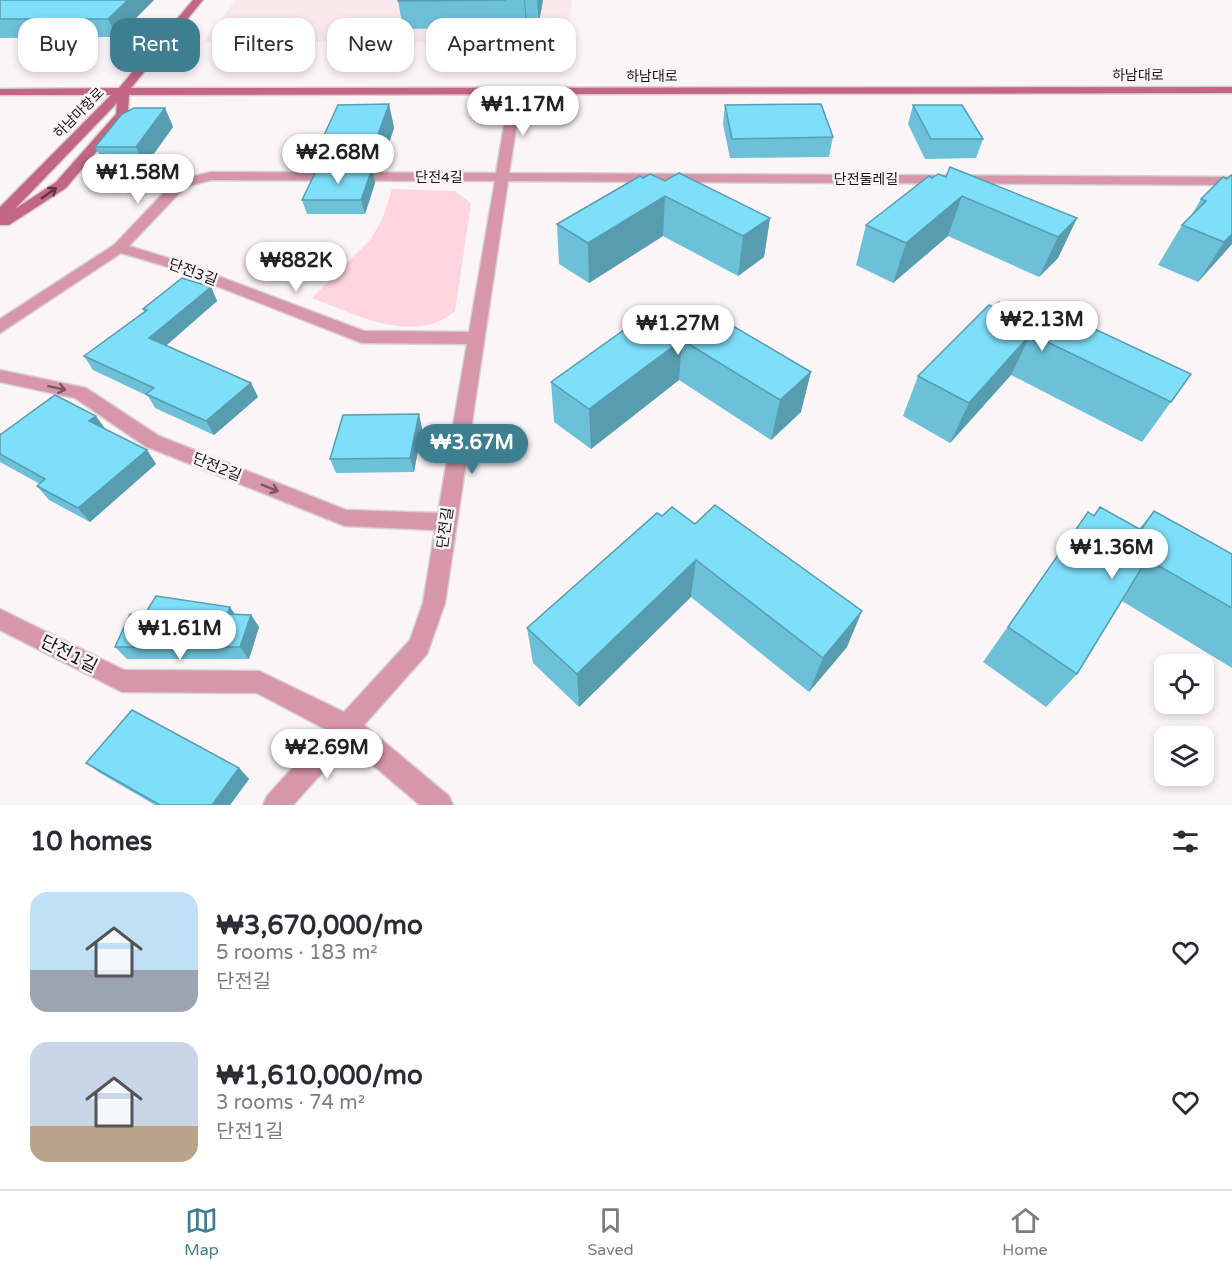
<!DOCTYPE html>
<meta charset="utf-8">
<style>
:root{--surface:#fff;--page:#f7f7f7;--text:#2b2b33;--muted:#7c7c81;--line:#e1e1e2;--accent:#3d7f91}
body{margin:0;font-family:"Varela Round","Noto Sans KR",sans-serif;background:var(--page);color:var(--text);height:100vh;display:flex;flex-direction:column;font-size:22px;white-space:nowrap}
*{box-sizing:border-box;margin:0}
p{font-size:20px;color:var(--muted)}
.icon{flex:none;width:33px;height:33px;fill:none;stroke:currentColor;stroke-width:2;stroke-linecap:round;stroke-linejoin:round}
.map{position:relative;height:805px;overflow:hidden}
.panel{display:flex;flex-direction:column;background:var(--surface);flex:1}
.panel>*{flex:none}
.top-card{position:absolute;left:18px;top:18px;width:600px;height:54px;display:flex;gap:12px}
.fabs{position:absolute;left:1154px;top:654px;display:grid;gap:12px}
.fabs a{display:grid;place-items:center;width:60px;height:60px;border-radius:12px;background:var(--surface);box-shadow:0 3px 9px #0003;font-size:30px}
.price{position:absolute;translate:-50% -51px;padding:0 14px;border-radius:21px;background:#fff;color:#222;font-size:20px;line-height:39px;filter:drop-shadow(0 2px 3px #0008)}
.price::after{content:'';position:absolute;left:50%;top:36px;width:18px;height:14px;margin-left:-9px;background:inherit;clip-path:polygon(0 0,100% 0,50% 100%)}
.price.active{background:var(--accent);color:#fff}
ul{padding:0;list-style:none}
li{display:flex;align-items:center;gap:18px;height:150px;padding:0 30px}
li span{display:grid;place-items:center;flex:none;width:168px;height:120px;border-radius:18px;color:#555}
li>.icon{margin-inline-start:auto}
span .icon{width:72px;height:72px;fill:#fffc;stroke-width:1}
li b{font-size:26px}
h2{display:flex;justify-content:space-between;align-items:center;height:72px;padding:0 30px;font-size:26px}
.tag{padding:0 21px;border-radius:18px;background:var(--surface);box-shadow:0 3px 9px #0003;font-size:21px;line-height:54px}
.tag.active{background:var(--accent);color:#fff}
.tabs{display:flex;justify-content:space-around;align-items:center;height:84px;border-top:2px solid var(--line);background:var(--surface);font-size:16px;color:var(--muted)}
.tabs a{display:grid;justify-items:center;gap:3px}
.tabs .active{color:var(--accent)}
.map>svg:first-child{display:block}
.built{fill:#f8e8ec}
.green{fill:#ffd5e0}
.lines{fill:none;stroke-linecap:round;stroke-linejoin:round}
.street-casing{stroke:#d8d1d3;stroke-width:3}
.secondary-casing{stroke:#d8d1d3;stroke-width:3}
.street{fill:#d896aa;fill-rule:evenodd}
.secondary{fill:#c36584;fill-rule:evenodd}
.wall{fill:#6cc0d7}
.shaded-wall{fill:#589caf}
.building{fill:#7edffa;stroke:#589caf;stroke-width:1.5}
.oneway{stroke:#5c3542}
.oneway2{stroke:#785660}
.labels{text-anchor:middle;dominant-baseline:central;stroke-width:5;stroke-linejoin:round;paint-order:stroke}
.far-street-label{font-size:14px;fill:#181516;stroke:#fcf5f7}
.street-label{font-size:15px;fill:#181516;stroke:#fcf5f7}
.near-street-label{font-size:18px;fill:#181516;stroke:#fcf5f7}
</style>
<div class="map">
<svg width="1232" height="805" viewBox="0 0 1232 805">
<rect width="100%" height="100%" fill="#fcf5f7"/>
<polygon class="built" points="236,0 572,0 567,43 204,41"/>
<path class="green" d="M392 189 455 191 471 203 455 311C415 346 354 314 312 298L370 240 382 220Z"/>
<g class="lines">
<defs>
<path id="street" d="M516 88 522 91 509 173 1232 177V185L508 181 445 603 427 654 364 725 449 796 453 805H420L348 744 293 805H263L267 796 327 730 257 693 122 692 0 630V609L124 670 259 671 344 712 410 640 423 603 435 530 345 526 145 446 75 398 0 382V370L86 388 159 436 346 510 438 513 467 344 362 343 168 267 121 253 0 333V319L114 245 175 181 211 172 496 173 510 91ZM211 180 495 181 469 332 364 331 178 261 129 246 185 187Z"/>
<path id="secondary" d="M193 0H203L131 88 1232 87V93L129 95 128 114 66 188 9 225H0V207L111 95H0V89L119 88ZM117 103 116 114 56 182 15 209Z"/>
</defs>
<use href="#street" class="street-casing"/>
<use href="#secondary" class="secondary-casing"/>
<use href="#street" class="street"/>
<use href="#secondary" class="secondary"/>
</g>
<g class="wall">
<polygon points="0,0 154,0 117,37 0,38"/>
<polygon points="398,0 543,0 539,22 527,22 526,27 403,29"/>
<polygon points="389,104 394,128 380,170 372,170 375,183 365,214 307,214 302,200 326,169 319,146"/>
<polygon points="725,105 833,137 829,157 730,158 723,124"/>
<polygon points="913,105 983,139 976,158 925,159 908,124"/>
<polygon points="165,108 173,127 145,166 105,166 95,147"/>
<polygon points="946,177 1077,218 1058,258 1039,277 948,236 893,283 856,265 866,225 932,178"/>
<polygon points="1223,177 1232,244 1198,282 1158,265 1182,225 1191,216 1201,199"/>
<polygon points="643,178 665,181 770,218 764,257 738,276 663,236 589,283 559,264 557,224"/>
<polygon points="211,287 217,301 166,346 251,383 258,397 214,435 155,408 148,396 93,370 84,356 144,312 143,309"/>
<polygon points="989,305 1171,402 1142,442 1011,375 950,443 903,416 918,376"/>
<polygon points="652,310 801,412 771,440 679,380 591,449 554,422 551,382"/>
<polygon points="422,428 414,472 336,473 330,459"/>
<polygon points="106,430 147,450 156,464 90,522 49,500 37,486 40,484 0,462 0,435"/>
<polygon points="1154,511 1232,554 1232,668 1122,601 1077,674 1046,707 983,662 1088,512 1094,515 1139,529"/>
<polygon points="657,513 847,647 809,692 691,597 579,707 533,663 527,628"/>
<polygon points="235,614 251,615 259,627 249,659 127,659 115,647"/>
<polygon points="86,763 239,768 249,779 230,805 155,805 100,773"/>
</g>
<g class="shaded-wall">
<polygon points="128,0 154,0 117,37 108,19"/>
<polygon points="524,0 525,0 527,22 526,27"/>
<polygon points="537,0 543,0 539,22"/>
<polygon points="389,104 394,128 380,170 374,146"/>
<polygon points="165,108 173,127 145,166 136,147"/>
<polygon points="372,169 375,183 365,214 361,200"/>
<polygon points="665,196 663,236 589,283 588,243"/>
<polygon points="962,196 948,236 893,283 906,243"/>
<polygon points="770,218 764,257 738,276 743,236"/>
<polygon points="1077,218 1058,258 1039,277 1058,237"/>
<polygon points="1232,234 1232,244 1198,282 1224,242"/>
<polygon points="211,287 217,301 157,353 149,338"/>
<polygon points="1031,334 1011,375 950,443 969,403"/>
<polygon points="682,340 679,380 591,449 589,409"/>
<polygon points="811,372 801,412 771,440 780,400"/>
<polygon points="251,383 258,397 214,435 206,421"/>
<polygon points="419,414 422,428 414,472 410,458"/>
<polygon points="96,416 106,430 89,421"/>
<polygon points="147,450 156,464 90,522 78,508"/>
<polygon points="696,560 691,597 579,707 577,674"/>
<polygon points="230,607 239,620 227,614"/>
<polygon points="862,611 847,647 809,692 823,658"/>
<polygon points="251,615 259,627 249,659 240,647"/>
<polygon points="239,768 249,779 230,805 212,805"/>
</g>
<g class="building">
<polygon points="0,0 128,0 108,19 0,19"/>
<polygon points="398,0 506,0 398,1"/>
<polygon points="389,104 374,146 319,146 338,105"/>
<polygon points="821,104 833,137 732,139 725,105"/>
<polygon points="913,105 962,105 983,139 931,139"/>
<polygon points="134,108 165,108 136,147 95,147 122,114"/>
<polygon points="950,167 1077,218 1058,237 962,196 906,243 866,225 929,176 932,178 938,174 946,177"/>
<polygon points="317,169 372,169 361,200 302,200"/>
<polygon points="679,173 770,218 743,236 665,196 588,243 557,224 640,176 643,178 650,174 665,181"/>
<polygon points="1231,175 1232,175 1232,234 1224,242 1182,225 1206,201 1201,199 1223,177 1227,179"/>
<polygon points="182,278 211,287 149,338 251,383 206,421 146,394 154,388 84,356 147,310 143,309"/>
<polygon points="999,302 1030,316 1041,304 1191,374 1171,402 1031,334 969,403 918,376 989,305 993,307"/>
<polygon points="699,306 811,372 780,400 682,340 589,409 551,382 652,310 656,313 664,307 682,318"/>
<polygon points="55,395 96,416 89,421 147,450 78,508 37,486 45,479 0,454 0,435"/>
<polygon points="419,414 410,458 330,459 343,415"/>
<polygon points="715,505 862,611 823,658 696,560 577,674 527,628 657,513 662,516 672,507 695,524"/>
<polygon points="1100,507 1141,530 1154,511 1232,554 1232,608 1147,559 1077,674 1008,627 1088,512 1094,516"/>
<polygon points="156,596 230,607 227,614 251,615 240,647 115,647 130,614 145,614"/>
<polygon points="132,710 239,768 212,805 160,805 86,763"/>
</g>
<defs><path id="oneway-shaft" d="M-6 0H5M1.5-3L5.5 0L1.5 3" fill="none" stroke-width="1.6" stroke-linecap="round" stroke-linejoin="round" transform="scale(1.5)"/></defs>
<use class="oneway" href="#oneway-shaft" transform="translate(49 193) rotate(-35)"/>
<g class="oneway2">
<use href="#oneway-shaft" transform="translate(57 388) rotate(12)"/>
<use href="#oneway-shaft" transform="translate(270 488) rotate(22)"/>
</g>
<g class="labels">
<g class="far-street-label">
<text x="1138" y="75">하남대로</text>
<text x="652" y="76">하남대로</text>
<text transform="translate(79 113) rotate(-45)">하남마항로</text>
<text x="439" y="177">단전4길</text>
<text x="866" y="179">단전둘레길</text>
</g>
<g class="street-label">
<text transform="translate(193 272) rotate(20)">단전3길</text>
<text transform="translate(217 467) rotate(22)">단전2길</text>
<text transform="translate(445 528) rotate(-82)">단전길</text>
</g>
<g class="near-street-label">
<text transform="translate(69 654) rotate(27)">단전1길</text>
</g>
</g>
</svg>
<div class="fabs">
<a><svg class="icon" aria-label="locate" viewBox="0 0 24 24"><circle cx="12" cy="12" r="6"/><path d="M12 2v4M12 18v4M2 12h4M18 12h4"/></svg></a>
<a><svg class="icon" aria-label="layers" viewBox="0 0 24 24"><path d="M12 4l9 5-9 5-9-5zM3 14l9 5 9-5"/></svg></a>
</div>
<b class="price" style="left:523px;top:137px">₩1.17M</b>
<b class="price" style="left:338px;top:185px">₩2.68M</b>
<b class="price" style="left:138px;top:205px">₩1.58M</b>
<b class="price" style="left:296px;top:293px">₩882K</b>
<b class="price" style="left:1042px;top:352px">₩2.13M</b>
<b class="price" style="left:678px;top:356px">₩1.27M</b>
<b class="price active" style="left:472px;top:475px">₩3.67M</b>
<b class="price" style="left:1112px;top:580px">₩1.36M</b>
<b class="price" style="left:180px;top:661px">₩1.61M</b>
<b class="price" style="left:327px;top:780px">₩2.69M</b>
<div class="top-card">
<a class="tag">Buy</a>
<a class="tag active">Rent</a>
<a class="tag">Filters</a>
<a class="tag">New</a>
<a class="tag">Apartment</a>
</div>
</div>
<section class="panel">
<h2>10 homes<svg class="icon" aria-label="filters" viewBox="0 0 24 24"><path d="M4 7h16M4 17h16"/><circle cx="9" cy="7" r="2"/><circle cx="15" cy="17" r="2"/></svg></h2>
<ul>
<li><span style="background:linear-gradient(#bfe0f5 65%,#9aa5b1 0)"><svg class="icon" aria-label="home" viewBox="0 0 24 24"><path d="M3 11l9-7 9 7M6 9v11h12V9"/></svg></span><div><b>₩3,670,000/mo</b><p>5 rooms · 183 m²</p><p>단전길</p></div><svg class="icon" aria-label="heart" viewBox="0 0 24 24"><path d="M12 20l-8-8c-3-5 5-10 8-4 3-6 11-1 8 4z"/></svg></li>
<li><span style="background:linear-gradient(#c9d6e8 70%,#b9a48a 0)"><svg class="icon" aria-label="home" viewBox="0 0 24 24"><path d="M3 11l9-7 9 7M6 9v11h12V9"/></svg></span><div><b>₩1,610,000/mo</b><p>3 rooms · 74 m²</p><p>단전1길</p></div><svg class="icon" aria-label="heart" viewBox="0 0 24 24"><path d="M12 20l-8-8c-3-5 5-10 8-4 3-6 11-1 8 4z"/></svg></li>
</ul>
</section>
<nav class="tabs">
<a class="active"><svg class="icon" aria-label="map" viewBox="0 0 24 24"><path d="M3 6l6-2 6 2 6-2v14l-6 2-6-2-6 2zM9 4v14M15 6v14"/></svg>Map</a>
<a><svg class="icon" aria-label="saved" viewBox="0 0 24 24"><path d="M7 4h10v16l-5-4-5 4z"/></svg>Saved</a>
<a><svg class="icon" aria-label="home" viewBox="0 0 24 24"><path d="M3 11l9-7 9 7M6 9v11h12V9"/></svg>Home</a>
</nav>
